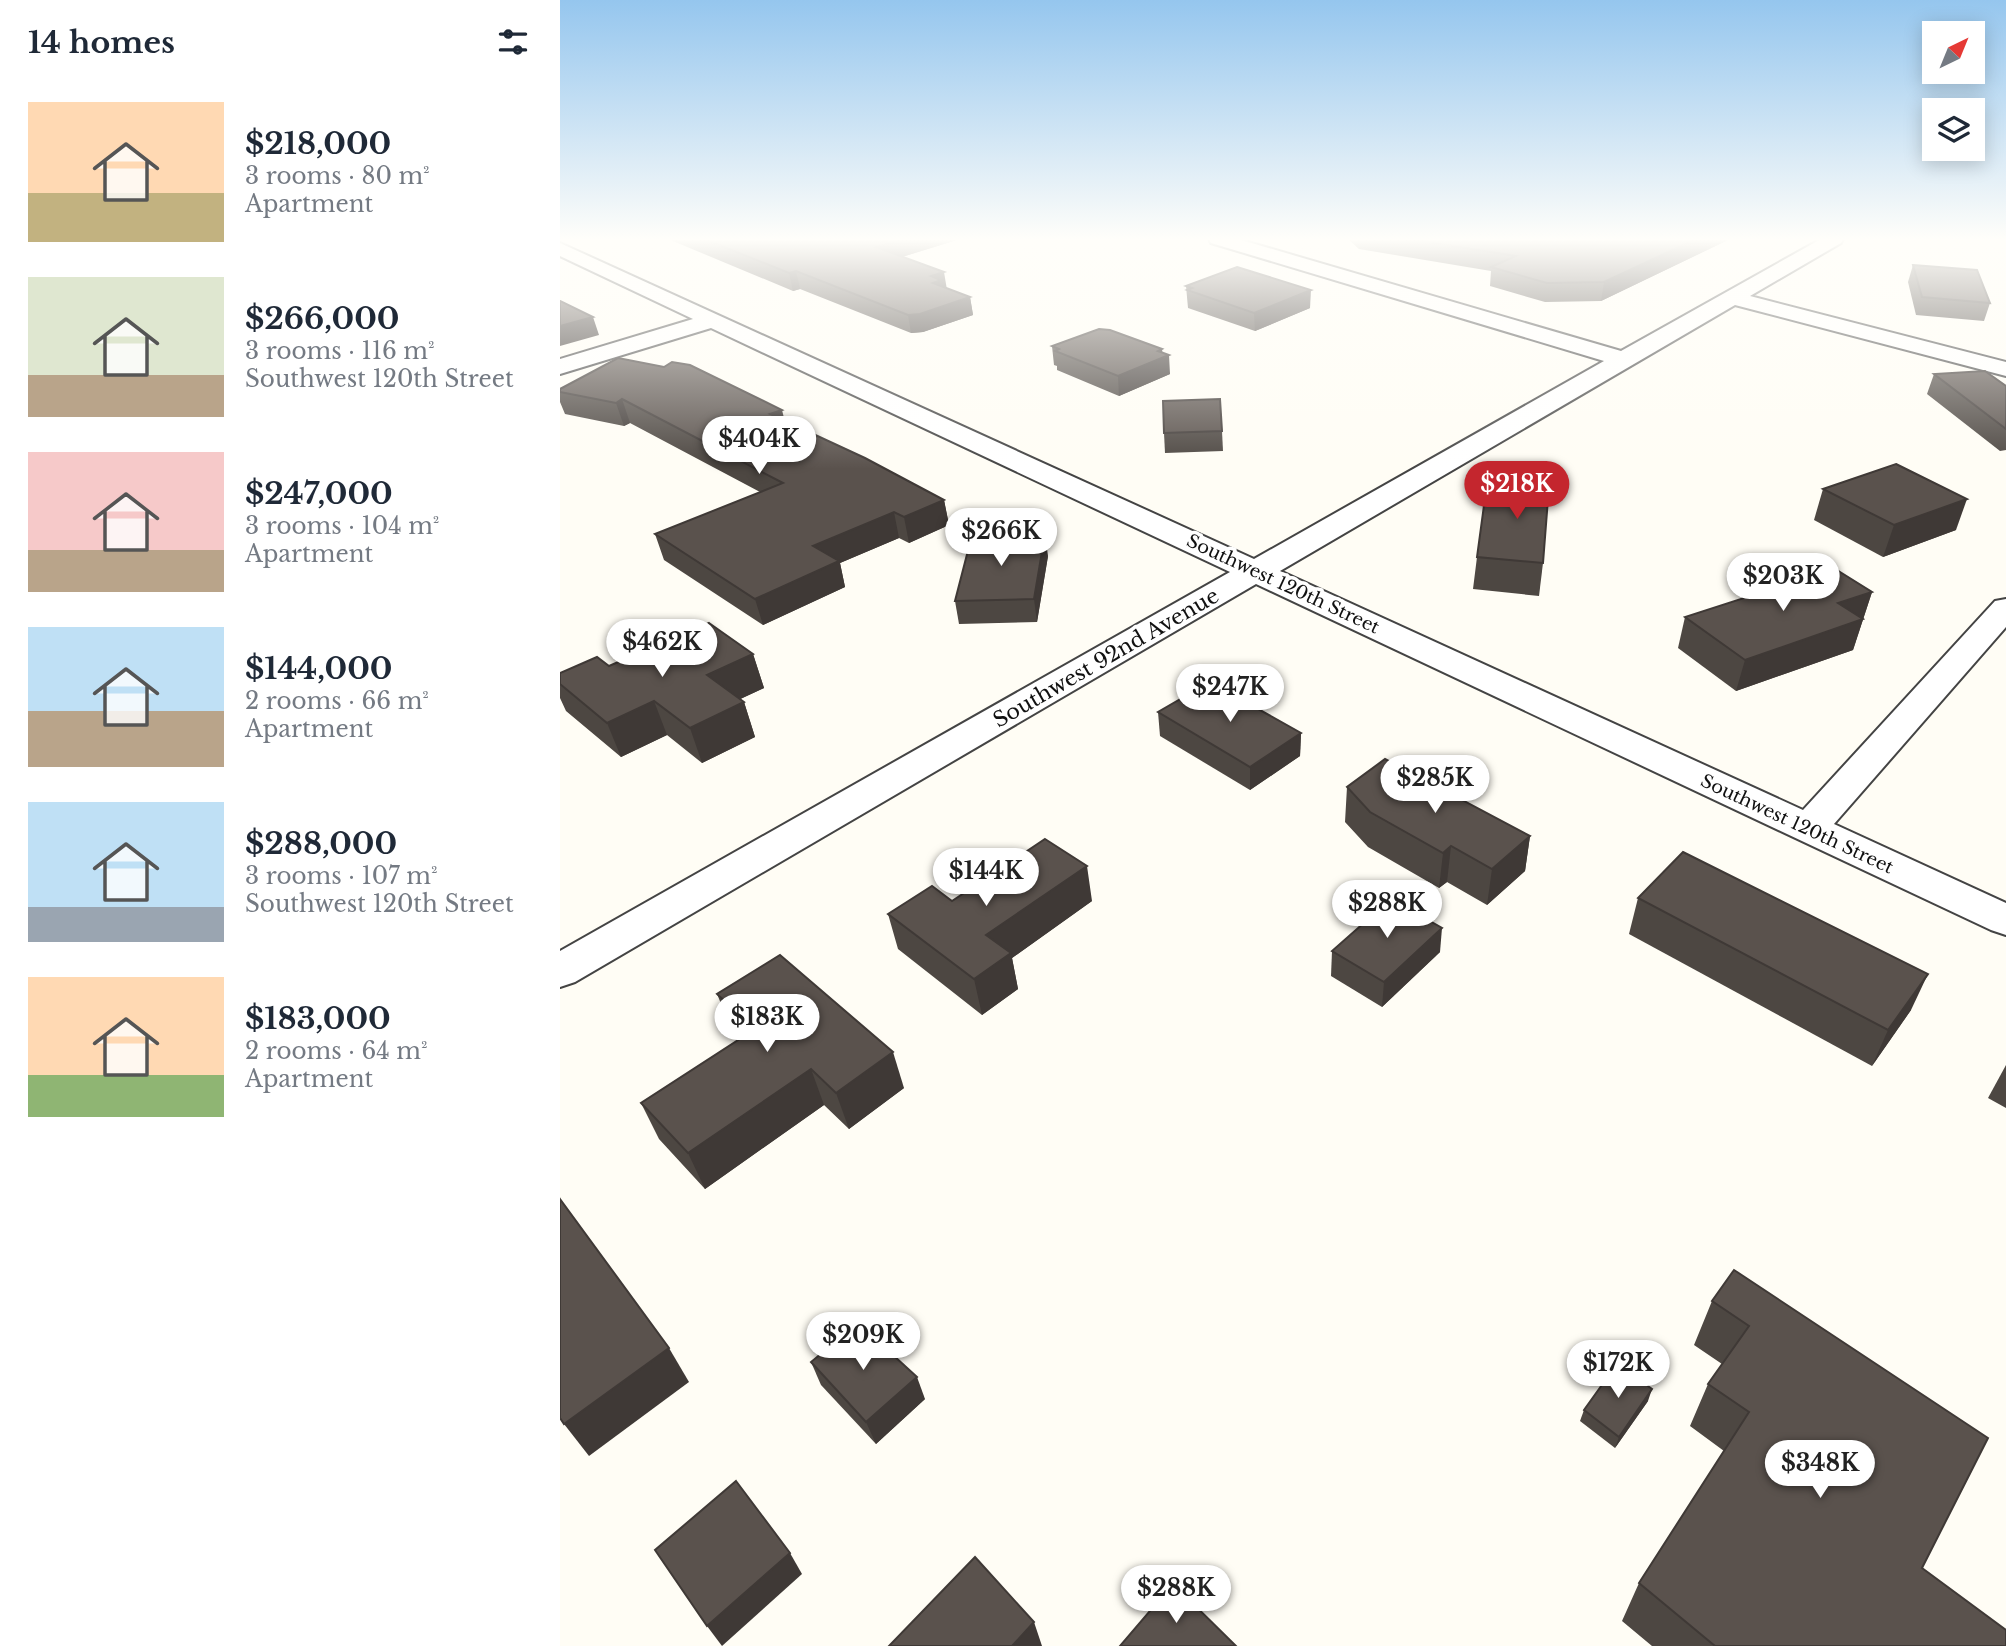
<!DOCTYPE html>
<meta charset="utf-8">
<style>
:root{--surface:#fff;--page:#f2f2f3;--text:#1f2937;--muted:#747a83;--accent:#c4262e}
body{margin:0;font-family:"Libre Baskerville",serif;background:var(--page);color:var(--text);height:100vh;display:flex;flex-direction:column;font-size:26px;white-space:nowrap}
*{box-sizing:border-box;margin:0}
p{font-size:23px;color:var(--muted)}
.icon{flex:none;width:38px;height:38px;fill:none;stroke:currentColor;stroke-width:2;stroke-linecap:round;stroke-linejoin:round}
.map{position:relative;flex:1;overflow:hidden}
.drawer{display:flex;flex-direction:column;background:var(--surface);width:560px}
.drawer>*{flex:none}
.needle{width:46px;rotate:43deg}
.controls{position:absolute;left:1362px;top:21px;display:grid;gap:14px}
.controls a{display:grid;place-items:center;width:63px;height:63px;border-radius:0px;background:var(--surface);box-shadow:0 4px 18px #0003;font-size:35px}
.price{position:absolute;translate:-50% -60px;padding:0 16px;border-radius:24px;background:#fff;color:#222;font-size:23px;line-height:46px;filter:drop-shadow(0 2px 4px #0008)}
.price::after{content:'';position:absolute;left:50%;top:42px;width:21px;height:16px;margin-left:-10px;background:inherit;clip-path:polygon(0 0,100% 0,50% 100%)}
.price.active{background:var(--accent);color:#fff}
ul{padding:0;list-style:none}
li{display:flex;align-items:center;gap:21px;height:175px;padding:0 28px}
li span{display:grid;place-items:center;flex:none;width:196px;height:140px;border-radius:0px;color:#555}
li>.icon{margin-inline-start:auto}
span .icon{width:84px;height:84px;fill:#fffc;stroke-width:1}
li b{font-size:30px}
h2{display:flex;justify-content:space-between;align-items:center;height:84px;padding:0 28px;font-size:30px}
main{display:flex;flex:1;min-height:0}
.map>svg:first-child{display:block}
.lines{fill:none;stroke-linecap:round;stroke-linejoin:round}
.minor-casing{stroke:#444;stroke-width:4}
.minor{fill:#fff;fill-rule:evenodd}
.wall{fill:#4d4742}
.shaded-wall{fill:#3f3936}
.building{fill:#5a524d;stroke:#3f3936;stroke-width:2}
.labels{text-anchor:middle;dominant-baseline:central;stroke-width:7;stroke-linejoin:round;paint-order:stroke}
.far-street-label{font-size:18px;fill:#111;stroke:#fff}
.street-label{font-size:21px;fill:#111;stroke:#fff}
</style>
<main>
<section class="drawer">
<h2>14 homes<svg class="icon" aria-label="filters" viewBox="0 0 24 24"><path d="M4 7h16M4 17h16"/><circle cx="9" cy="7" r="2"/><circle cx="15" cy="17" r="2"/></svg></h2>
<ul>
<li><span style="background:linear-gradient(#ffd9b3 65%,#c2b280 0)"><svg class="icon" aria-label="home" viewBox="0 0 24 24"><path d="M3 11l9-7 9 7M6 9v11h12V9"/></svg></span><div><b>$218,000</b><p>3 rooms · 80 m²</p><p>Apartment</p></div></li>
<li><span style="background:linear-gradient(#dfe7d0 70%,#b9a48a 0)"><svg class="icon" aria-label="home" viewBox="0 0 24 24"><path d="M3 11l9-7 9 7M6 9v11h12V9"/></svg></span><div><b>$266,000</b><p>3 rooms · 116 m²</p><p>Southwest 120th Street</p></div></li>
<li><span style="background:linear-gradient(#f6c9c9 70%,#b9a48a 0)"><svg class="icon" aria-label="home" viewBox="0 0 24 24"><path d="M3 11l9-7 9 7M6 9v11h12V9"/></svg></span><div><b>$247,000</b><p>3 rooms · 104 m²</p><p>Apartment</p></div></li>
<li><span style="background:linear-gradient(#bfe0f5 60%,#b9a48a 0)"><svg class="icon" aria-label="home" viewBox="0 0 24 24"><path d="M3 11l9-7 9 7M6 9v11h12V9"/></svg></span><div><b>$144,000</b><p>2 rooms · 66 m²</p><p>Apartment</p></div></li>
<li><span style="background:linear-gradient(#bfe0f5 75%,#9aa5b1 0)"><svg class="icon" aria-label="home" viewBox="0 0 24 24"><path d="M3 11l9-7 9 7M6 9v11h12V9"/></svg></span><div><b>$288,000</b><p>3 rooms · 107 m²</p><p>Southwest 120th Street</p></div></li>
<li><span style="background:linear-gradient(#ffd9b3 70%,#8fb573 0)"><svg class="icon" aria-label="home" viewBox="0 0 24 24"><path d="M3 11l9-7 9 7M6 9v11h12V9"/></svg></span><div><b>$183,000</b><p>2 rooms · 64 m²</p><p>Apartment</p></div></li>
</ul>
</section>
<div class="map">
<svg width="1446" height="1646" viewBox="0 0 1446 1646">
<rect width="100%" height="100%" fill="#fffdf5"/>
<g class="lines">
<defs>
<polygon id="minor" points="649,239 678,239 1061,351 1261,239 1283,239 1281,243 1190,296 1446,362 1446,376 1175,305 720,571 1243,810 1435,601 1446,599 1446,627 1274,824 1446,903 1446,935 1431,930 696,584 15,982 0,987 0,951 670,572 151,328 0,374 0,359 133,319 0,256 0,243 694,559 1044,361 651,243"/>
</defs>
<use href="#minor" class="minor-casing"/>
<use href="#minor" class="minor"/>
</g>
<g class="wall">
<polygon points="108,239 400,239 342,257 387,288 410,297 413,315 363,332 351,333 240,289 233,291"/>
<polygon points="788,239 1170,239 1041,301 985,302 930,286 931,271 799,249"/>
<polygon points="1353,265 1430,303 1424,321 1356,315 1348,282"/>
<polygon points="626,286 750,308 695,331 628,308"/>
<polygon points="492,346 602,352 610,374 559,396 497,370 497,366 494,365"/>
<polygon points="1374,374 1446,386 1446,450 1440,451 1367,394"/>
<polygon points="0,389 225,421 384,500 389,525 349,543 339,538 280,563 285,587 203,625 104,560 95,534 200,492 70,423 64,426 5,414 0,402"/>
<polygon points="662,431 663,451 605,453 604,433"/>
<polygon points="1263,489 1396,530 1323,557 1254,520"/>
<polygon points="488,556 477,622 399,624 395,601"/>
<polygon points="917,557 983,563 979,596 913,589"/>
<polygon points="1223,589 1312,592 1293,650 1176,691 1118,648 1125,617"/>
<polygon points="193,654 204,688 180,699 184,702 195,737 142,763 107,735 61,757 6,711 0,698 0,673 49,666"/>
<polygon points="598,712 741,733 740,756 690,790 600,736"/>
<polygon points="787,787 970,836 965,871 927,905 887,882 879,888 808,847 785,822"/>
<polygon points="1078,898 1351,1010 1312,1066 1069,934"/>
<polygon points="392,901 532,901 452,958 458,989 422,1015 338,949 328,914"/>
<polygon points="772,951 880,952 822,1007 771,976"/>
<polygon points="157,994 344,1088 289,1129 264,1105 145,1189 99,1139 81,1103 181,1038 172,1030"/>
<polygon points="1446,1065 1446,1108 1428,1098"/>
<polygon points="1174,1270 1362,1568 1446,1646 1092,1646 1062,1621 1079,1583 1164,1451 1130,1426 1148,1384 1162,1364 1134,1345 1152,1301"/>
<polygon points="251,1362 365,1399 316,1444 261,1385"/>
<polygon points="1088,1401 1055,1448 1020,1421 1024,1410"/>
</g>
<g class="shaded-wall">
<polygon points="344,239 400,239 319,264 316,247"/>
<polygon points="1136,239 1170,239 1041,301 1044,282"/>
<polygon points="236,271 240,289 233,291 229,273"/>
<polygon points="384,272 387,290 376,300 371,276"/>
<polygon points="751,290 750,308 695,331 694,313"/>
<polygon points="410,297 413,315 363,332 351,333 348,315"/>
<polygon points="33,317 39,335 0,346 0,326"/>
<polygon points="602,349 603,358 609,355 610,374 559,396 558,376"/>
<polygon points="62,399 70,423 64,426 56,403"/>
<polygon points="222,410 228,434 210,414"/>
<polygon points="1407,499 1396,530 1323,557 1334,525"/>
<polygon points="384,500 389,525 349,543 344,517"/>
<polygon points="334,512 339,538 280,563 285,587 203,625 195,599 253,546"/>
<polygon points="485,534 488,556 477,622 474,599"/>
<polygon points="1312,592 1293,650 1176,691 1185,660 1278,603"/>
<polygon points="193,654 204,688 159,709 147,675"/>
<polygon points="94,701 107,735 61,757 47,723"/>
<polygon points="184,702 195,737 142,763 130,728"/>
<polygon points="741,733 740,756 690,790 690,767"/>
<polygon points="970,836 965,871 927,905 932,869"/>
<polygon points="891,846 887,882 879,888 883,853"/>
<polygon points="527,866 532,901 452,958 458,989 422,1015 414,979 426,935"/>
<polygon points="882,928 880,952 822,1007 824,982"/>
<polygon points="1368,974 1351,1010 1312,1066 1328,1030"/>
<polygon points="333,1052 344,1088 289,1129 276,1093"/>
<polygon points="251,1069 264,1105 145,1189 128,1153"/>
<polygon points="109,1348 129,1382 29,1456 4,1424"/>
<polygon points="357,1377 365,1399 316,1444 306,1422"/>
<polygon points="1092,1389 1088,1401 1055,1448 1059,1437"/>
<polygon points="230,1553 242,1574 162,1646 147,1626"/>
<polygon points="474,1622 482,1646 452,1646"/>
</g>
<g class="building">
<polygon points="144,239 344,239 316,247 384,272 371,276 381,280 373,283 410,297 360,314 348,315 236,271 229,273"/>
<polygon points="849,239 1136,239 1044,282 987,283 931,267 956,256"/>
<polygon points="1353,265 1417,270 1430,303 1362,297"/>
<polygon points="677,267 751,290 694,313 627,290 632,288 626,286"/>
<polygon points="0,301 33,317 0,326"/>
<polygon points="539,329 550,330 602,349 598,351 609,355 558,376 495,351 499,349 492,346"/>
<polygon points="58,358 104,367 112,362 130,365 222,410 210,414 305,458 384,500 344,517 334,512 253,546 279,561 195,599 95,534 223,483 62,399 56,403 0,392 0,389"/>
<polygon points="1425,371 1446,386 1446,429 1374,374"/>
<polygon points="660,399 662,431 604,433 603,401"/>
<polygon points="1336,464 1407,499 1334,525 1263,489"/>
<polygon points="955,471 990,473 983,563 917,557 925,498 952,500"/>
<polygon points="485,534 474,599 395,601 412,535"/>
<polygon points="1264,562 1312,592 1278,603 1303,619 1185,660 1125,617 1218,587 1223,589 1255,563 1261,565"/>
<polygon points="149,623 193,654 147,675 184,702 130,728 94,701 47,723 0,684 0,673 37,657 49,666"/>
<polygon points="650,682 741,733 690,767 598,712"/>
<polygon points="825,759 970,836 932,869 891,846 883,853 810,812 787,787"/>
<polygon points="485,839 527,866 426,935 451,953 414,979 328,914 372,886 392,901"/>
<polygon points="1123,852 1368,974 1328,1030 1078,898"/>
<polygon points="831,899 882,928 824,982 772,951"/>
<polygon points="220,955 333,1052 276,1093 251,1069 128,1153 81,1103 195,1029 157,994"/>
<polygon points="0,1199 109,1348 4,1424 0,1418"/>
<polygon points="1174,1270 1428,1438 1362,1568 1446,1630 1446,1646 1155,1646 1079,1583 1189,1412 1148,1384 1189,1326 1152,1301"/>
<polygon points="298,1323 357,1377 306,1422 251,1362"/>
<polygon points="1057,1364 1092,1389 1059,1437 1024,1410"/>
<polygon points="176,1481 230,1553 147,1626 95,1550"/>
<polygon points="415,1557 474,1622 452,1646 329,1646"/>
<polygon points="613,1584 676,1646 560,1646"/>
</g>
<linearGradient id="sky" x2="0" y2="1"><stop stop-color="#95c6ee"/><stop offset="0.51" stop-color="#fffefa"/><stop offset="1" stop-color="#fffefa" stop-opacity="0"/></linearGradient>
<rect width="1446" height="469" fill="url(#sky)"/>
<g class="labels">
<g class="far-street-label">
<text transform="translate(723 584) rotate(25)">Southwest 120th Street</text>
<text transform="translate(1237 824) rotate(25)">Southwest 120th Street</text>
</g>
<g class="street-label">
<text transform="translate(546 658) rotate(-30)">Southwest 92nd Avenue</text>
</g>
</g>
</svg>
<div class="controls">
<a><svg class="needle" viewBox="-14 -14 28 28"><path d="M0-13l5 13h-10z" fill="#e53935"/><path d="M0 13l5-13h-10z" fill="#747a83"/></svg></a>
<a><svg class="icon" aria-label="layers" viewBox="0 0 24 24"><path d="M12 4l9 5-9 5-9-5zM3 14l9 5 9-5"/></svg></a>
</div>
<b class="price" style="left:199px;top:476px">$404K</b>
<b class="price active" style="left:957px;top:521px">$218K</b>
<b class="price" style="left:441px;top:568px">$266K</b>
<b class="price" style="left:1223px;top:613px">$203K</b>
<b class="price" style="left:102px;top:679px">$462K</b>
<b class="price" style="left:670px;top:724px">$247K</b>
<b class="price" style="left:875px;top:815px">$285K</b>
<b class="price" style="left:426px;top:908px">$144K</b>
<b class="price" style="left:827px;top:940px">$288K</b>
<b class="price" style="left:207px;top:1054px">$183K</b>
<b class="price" style="left:303px;top:1372px">$209K</b>
<b class="price" style="left:1058px;top:1400px">$172K</b>
<b class="price" style="left:1260px;top:1500px">$348K</b>
<b class="price" style="left:616px;top:1625px">$288K</b>
</div>
</main>
